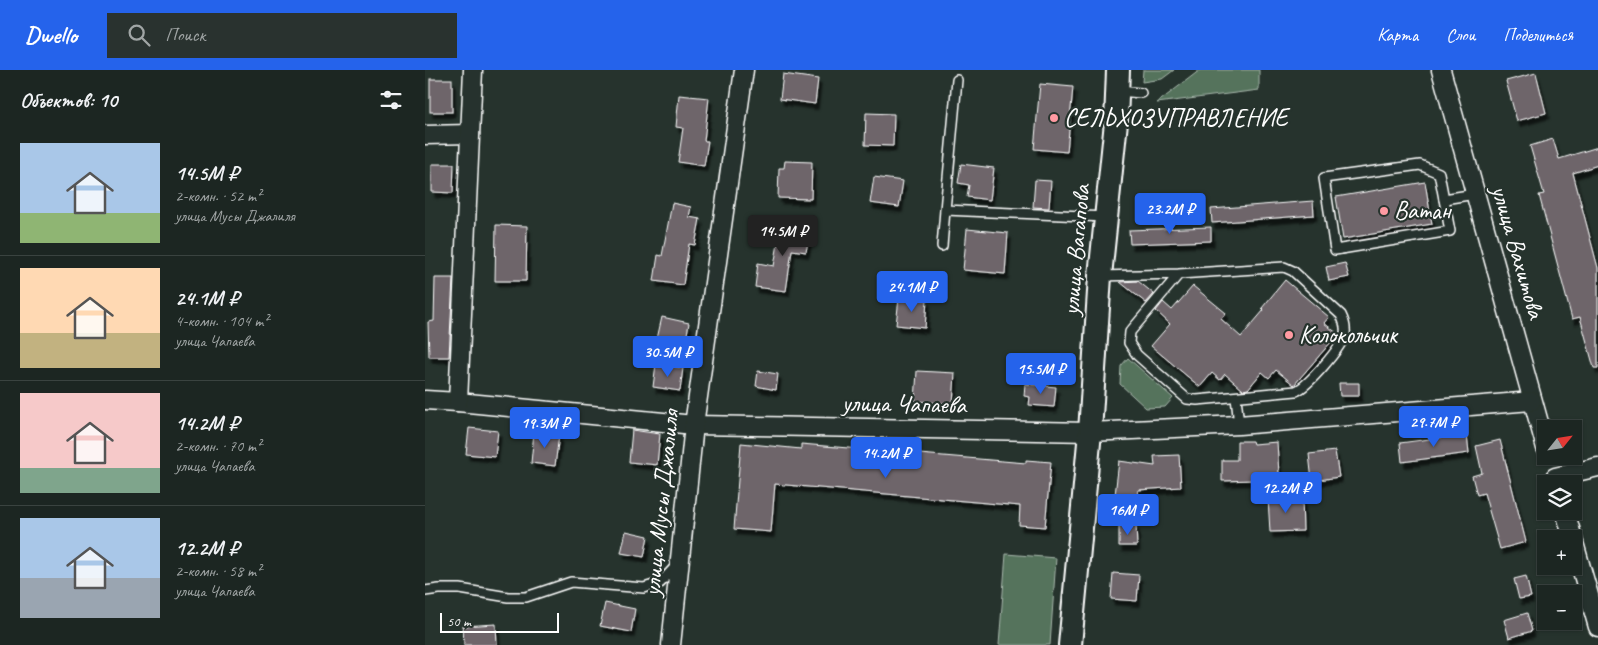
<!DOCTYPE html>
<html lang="ru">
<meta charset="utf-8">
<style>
:root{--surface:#1c2622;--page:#29322f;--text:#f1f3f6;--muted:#a0a5a5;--line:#3a4340;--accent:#2563eb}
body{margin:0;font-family:Caveat,sans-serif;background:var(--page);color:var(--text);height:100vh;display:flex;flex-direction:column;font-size:19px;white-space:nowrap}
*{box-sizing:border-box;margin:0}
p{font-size:16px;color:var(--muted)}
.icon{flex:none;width:28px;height:28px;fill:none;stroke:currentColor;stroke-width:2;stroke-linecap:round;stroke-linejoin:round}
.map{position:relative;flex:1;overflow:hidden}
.panel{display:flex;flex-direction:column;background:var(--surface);width:425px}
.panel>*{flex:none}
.needle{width:32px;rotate:60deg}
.controls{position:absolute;left:1112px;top:350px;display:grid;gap:10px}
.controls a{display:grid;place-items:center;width:45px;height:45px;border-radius:0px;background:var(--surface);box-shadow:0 1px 4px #0004,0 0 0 1px var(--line);font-size:25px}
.scale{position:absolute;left:15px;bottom:12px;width:119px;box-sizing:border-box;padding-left:5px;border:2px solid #fff;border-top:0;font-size:14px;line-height:18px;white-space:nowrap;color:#fff;-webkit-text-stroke:4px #26332d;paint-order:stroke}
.price{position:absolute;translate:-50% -42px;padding:0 11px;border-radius:5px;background:var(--accent);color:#fff;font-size:16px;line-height:32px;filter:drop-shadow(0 1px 2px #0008)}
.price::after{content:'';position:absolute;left:50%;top:30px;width:15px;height:11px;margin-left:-8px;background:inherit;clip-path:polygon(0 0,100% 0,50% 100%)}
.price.active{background:#222;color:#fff}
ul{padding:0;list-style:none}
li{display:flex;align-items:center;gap:15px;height:125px;padding:0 20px}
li+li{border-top:1px solid var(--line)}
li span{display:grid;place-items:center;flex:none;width:140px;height:100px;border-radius:0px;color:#555}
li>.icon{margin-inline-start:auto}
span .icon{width:60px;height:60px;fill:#fffc;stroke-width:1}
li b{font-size:21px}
h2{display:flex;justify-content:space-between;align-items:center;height:60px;padding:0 20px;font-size:21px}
header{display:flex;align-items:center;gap:30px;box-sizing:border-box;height:70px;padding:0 25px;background:var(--accent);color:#fff}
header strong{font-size:24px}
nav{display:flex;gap:28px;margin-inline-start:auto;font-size:18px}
.search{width:350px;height:45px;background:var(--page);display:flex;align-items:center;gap:12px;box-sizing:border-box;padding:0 18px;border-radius:0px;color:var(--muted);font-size:19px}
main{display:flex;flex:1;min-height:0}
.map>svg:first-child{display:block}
.green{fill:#54735c;stroke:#aab9ae}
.building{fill:#6e656b;stroke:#fff;filter:url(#shadow)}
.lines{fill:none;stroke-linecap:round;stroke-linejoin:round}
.service-casing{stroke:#fff;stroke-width:12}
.minor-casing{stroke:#fff;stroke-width:21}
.tertiary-casing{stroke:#fff;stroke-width:26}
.service{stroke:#26332d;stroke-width:9}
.minor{stroke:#26332d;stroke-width:18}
.tertiary{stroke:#26332d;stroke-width:22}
.poi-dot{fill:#ff9aa2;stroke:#26332d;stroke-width:2}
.labels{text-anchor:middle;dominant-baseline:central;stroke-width:4.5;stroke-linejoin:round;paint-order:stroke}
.poi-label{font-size:25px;fill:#fff;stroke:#26332d;text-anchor:start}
.street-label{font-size:25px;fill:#fff;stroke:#26332d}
</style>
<header>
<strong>Dwello</strong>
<div class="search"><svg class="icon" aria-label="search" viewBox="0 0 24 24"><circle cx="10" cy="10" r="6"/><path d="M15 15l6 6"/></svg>Поиск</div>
<nav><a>Карта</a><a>Слои</a><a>Поделиться</a></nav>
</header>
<main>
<section class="panel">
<h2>Объектов: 10<svg class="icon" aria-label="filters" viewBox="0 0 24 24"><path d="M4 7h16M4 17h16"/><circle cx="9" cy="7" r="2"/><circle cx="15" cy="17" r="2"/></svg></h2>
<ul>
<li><span style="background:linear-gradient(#a9c7e8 70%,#8fb573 0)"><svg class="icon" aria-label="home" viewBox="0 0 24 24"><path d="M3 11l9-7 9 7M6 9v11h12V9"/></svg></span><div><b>14.5M ₽</b><p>2-комн. · 52 m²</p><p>улица Мусы Джалиля</p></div></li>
<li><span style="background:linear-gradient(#ffd9b3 65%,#c2b280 0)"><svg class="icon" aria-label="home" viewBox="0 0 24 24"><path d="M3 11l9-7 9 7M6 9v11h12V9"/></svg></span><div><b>24.1M ₽</b><p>4-комн. · 104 m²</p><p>улица Чапаева</p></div></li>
<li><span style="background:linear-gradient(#f6c9c9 75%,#7fa58c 0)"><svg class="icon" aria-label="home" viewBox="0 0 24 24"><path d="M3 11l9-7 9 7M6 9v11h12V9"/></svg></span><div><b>14.2M ₽</b><p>2-комн. · 70 m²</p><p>улица Чапаева</p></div></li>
<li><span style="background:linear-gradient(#a9c7e8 60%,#9aa5b1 0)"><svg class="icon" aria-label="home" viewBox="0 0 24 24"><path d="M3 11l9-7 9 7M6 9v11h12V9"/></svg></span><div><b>12.2M ₽</b><p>2-комн. · 58 m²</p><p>улица Чапаева</p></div></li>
</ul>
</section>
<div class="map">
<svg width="1173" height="575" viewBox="0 0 1173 575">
<defs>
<filter id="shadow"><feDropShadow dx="3" dy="5.5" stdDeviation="1" flood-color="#0009"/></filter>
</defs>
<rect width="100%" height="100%" fill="#26332d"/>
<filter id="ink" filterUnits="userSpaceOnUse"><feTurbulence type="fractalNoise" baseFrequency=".02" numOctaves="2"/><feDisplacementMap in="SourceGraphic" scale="10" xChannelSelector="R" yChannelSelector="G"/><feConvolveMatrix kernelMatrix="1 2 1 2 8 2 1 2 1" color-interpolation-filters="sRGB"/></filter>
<g filter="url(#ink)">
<g class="green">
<polygon points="718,0 749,0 737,9 717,12"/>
<polygon points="775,0 834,0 834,20 732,33"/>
<polygon points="703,288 748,328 740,337 721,338 695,314 696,296"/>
<polygon points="581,484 631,488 625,575 574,575"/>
</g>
<g class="building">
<polygon points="1111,3 1121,43 1092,51 1081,11"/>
<polygon points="358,4 393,9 390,34 355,29"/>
<rect x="5" y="9" width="22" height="33"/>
<polygon points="615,14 648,17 642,82 609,79"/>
<polygon points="254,25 284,28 279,71 283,71 279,96 253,92 258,58 251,57"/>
<polygon points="441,43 469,44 468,76 440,75"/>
<polygon points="1128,69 1134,89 1173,77 1173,95 1148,103 1173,198 1173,298 1169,298 1155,247 1147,249 1114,125 1119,124 1105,76"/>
<polygon points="360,91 387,92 386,129 353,128 354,98 359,98"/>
<polygon points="7,94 29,94 28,123 7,122"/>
<polygon points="536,94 569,98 565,130 542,127 544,115 533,113"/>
<polygon points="449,107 478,111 474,137 445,133"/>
<polygon points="610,110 626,111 624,138 608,137"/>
<polygon points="1000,112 1007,154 918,169 911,127"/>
<polygon points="888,131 889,145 787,153 786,139"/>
<polygon points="247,133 266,137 264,147 275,149 270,175 264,174 258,215 229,211 233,185 237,186"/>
<polygon points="357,151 386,156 381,182 367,180 361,221 330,217 333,193 349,196"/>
<polygon points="71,155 102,156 101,211 70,211"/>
<polygon points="786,157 786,171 705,174 704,160"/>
<polygon points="542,159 583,163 580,204 538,200"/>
<polygon points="920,193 924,207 904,211 901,197"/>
<polygon points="10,208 28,208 24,287 4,287 3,252 9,251"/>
<polygon points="860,210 904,247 899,253 913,264 869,315 851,300 844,308 837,302 823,319 818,320 800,304 795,310 787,303 775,317 726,276 745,254 731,241 738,232 747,240 768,216 801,243 796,249 816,267 839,240 837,238"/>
<polygon points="713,211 729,224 721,233 695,212"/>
<polygon points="474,228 502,230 500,258 471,255"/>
<polygon points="237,247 264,253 260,275 232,269"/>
<polygon points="231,294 258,298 255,321 228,317"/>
<polygon points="333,301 353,304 351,320 331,316"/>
<polygon points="492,301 530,303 528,334 490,331"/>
<polygon points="914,313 934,313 934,326 915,326"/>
<polygon points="600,314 631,317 629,337 604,335 605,327 599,326"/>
<polygon points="44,358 73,361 70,387 41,384"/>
<polygon points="207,360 235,364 232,395 204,392"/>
<polygon points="109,362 134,365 130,396 106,393"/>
<polygon points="1042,364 1044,383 977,392 975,373"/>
<polygon points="1075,370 1101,472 1075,479 1059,423 1052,425 1047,406 1057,403 1051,376"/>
<polygon points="812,371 827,371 828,374 852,372 854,404 828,406 829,410 797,411 797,390 812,390"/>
<polygon points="316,373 376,379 376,374 601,393 601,390 626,392 620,457 594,455 595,436 350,414 346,462 309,459"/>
<polygon points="910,381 914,407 887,411 884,384"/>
<polygon points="754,385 756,417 713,420 712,428 690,425 694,391 730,396 729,386"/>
<polygon points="877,427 878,461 845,462 843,428"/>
<polygon points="694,455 711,455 712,476 694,476"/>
<polygon points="201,461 223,466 219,487 196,483"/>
<polygon points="688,503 714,505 712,531 686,529"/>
<polygon points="1101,506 1106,527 1094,529 1089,509"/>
<polygon points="180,533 210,539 206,562 175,556"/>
<polygon points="1102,543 1107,561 1084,568 1079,550"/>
<polygon points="71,554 72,575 39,575 38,556"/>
</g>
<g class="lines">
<defs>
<g id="service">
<polyline points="532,10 520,140 681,147"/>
<polyline points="693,21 716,23"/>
<polygon points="995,95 1014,103 1025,161 910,180 899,108"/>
<polyline points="1019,129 1050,124"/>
<polyline points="517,176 520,140"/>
<path d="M675 206 754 204 859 197 868 201 916 245C919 251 921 257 920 264 917 277 883 316 871 321L772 330 762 329 712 285 704 273 705 262 754 204"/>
<polyline points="811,327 814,355"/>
<polyline points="0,521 14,519 35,519 83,527 101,527 146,512 219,518 235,513 253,494"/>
</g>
<g id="minor">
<polyline points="1016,0 1121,378"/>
<polyline points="0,65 45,64"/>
<polyline points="0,330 33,332 269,355 665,362 814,355 1107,331"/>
<polyline points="33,332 48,0"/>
<polyline points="1130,407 1173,397"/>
<polyline points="1140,441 1148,469"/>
<polyline points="1149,473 1173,557"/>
<polyline points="246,575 269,355 319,0"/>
</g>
<polyline id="tertiary" points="645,575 665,362 675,206 691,52 693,0"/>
</defs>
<use href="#service" class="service-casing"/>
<use href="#minor" class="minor-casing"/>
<use href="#tertiary" class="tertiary-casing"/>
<use href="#service" class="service"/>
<use href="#minor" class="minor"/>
<use href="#tertiary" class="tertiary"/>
</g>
</g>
<g class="poi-dot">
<circle cx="629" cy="48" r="5"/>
<circle cx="959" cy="141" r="5"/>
<circle cx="864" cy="265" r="5"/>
</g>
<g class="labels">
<g class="poi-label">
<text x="639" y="48">СЕЛЬХОЗУПРАВЛЕНИЕ</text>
<text x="969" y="141">Ватан</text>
<text x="874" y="265">Колокольчик</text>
</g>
<g class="street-label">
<text transform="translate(651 180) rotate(-85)">улица Вагапова</text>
<text transform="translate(1093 182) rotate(74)">улица Вахитова</text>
<text transform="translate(479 334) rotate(1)">улица Чапаева</text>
<text transform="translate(236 433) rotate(-84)">улица Мусы Джалиля</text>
</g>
</g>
</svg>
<div class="controls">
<a><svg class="needle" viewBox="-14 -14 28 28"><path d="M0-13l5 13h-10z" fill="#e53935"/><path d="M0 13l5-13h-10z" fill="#a0a5a5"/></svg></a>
<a><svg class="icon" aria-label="layers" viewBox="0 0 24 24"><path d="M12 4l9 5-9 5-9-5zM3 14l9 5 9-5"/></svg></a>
<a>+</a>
<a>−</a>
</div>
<div class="scale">50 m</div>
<b class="price" style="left:745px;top:165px">23.2M ₽</b>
<b class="price active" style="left:358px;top:187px">14.5M ₽</b>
<b class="price" style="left:487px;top:243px">24.1M ₽</b>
<b class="price" style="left:243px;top:308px">30.5M ₽</b>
<b class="price" style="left:616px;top:325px">15.5M ₽</b>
<b class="price" style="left:1009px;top:378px">29.7M ₽</b>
<b class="price" style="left:120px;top:379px">19.3M ₽</b>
<b class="price" style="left:461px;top:409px">14.2M ₽</b>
<b class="price" style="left:861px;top:444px">12.2M ₽</b>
<b class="price" style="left:703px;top:466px">16M ₽</b>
</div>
</main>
